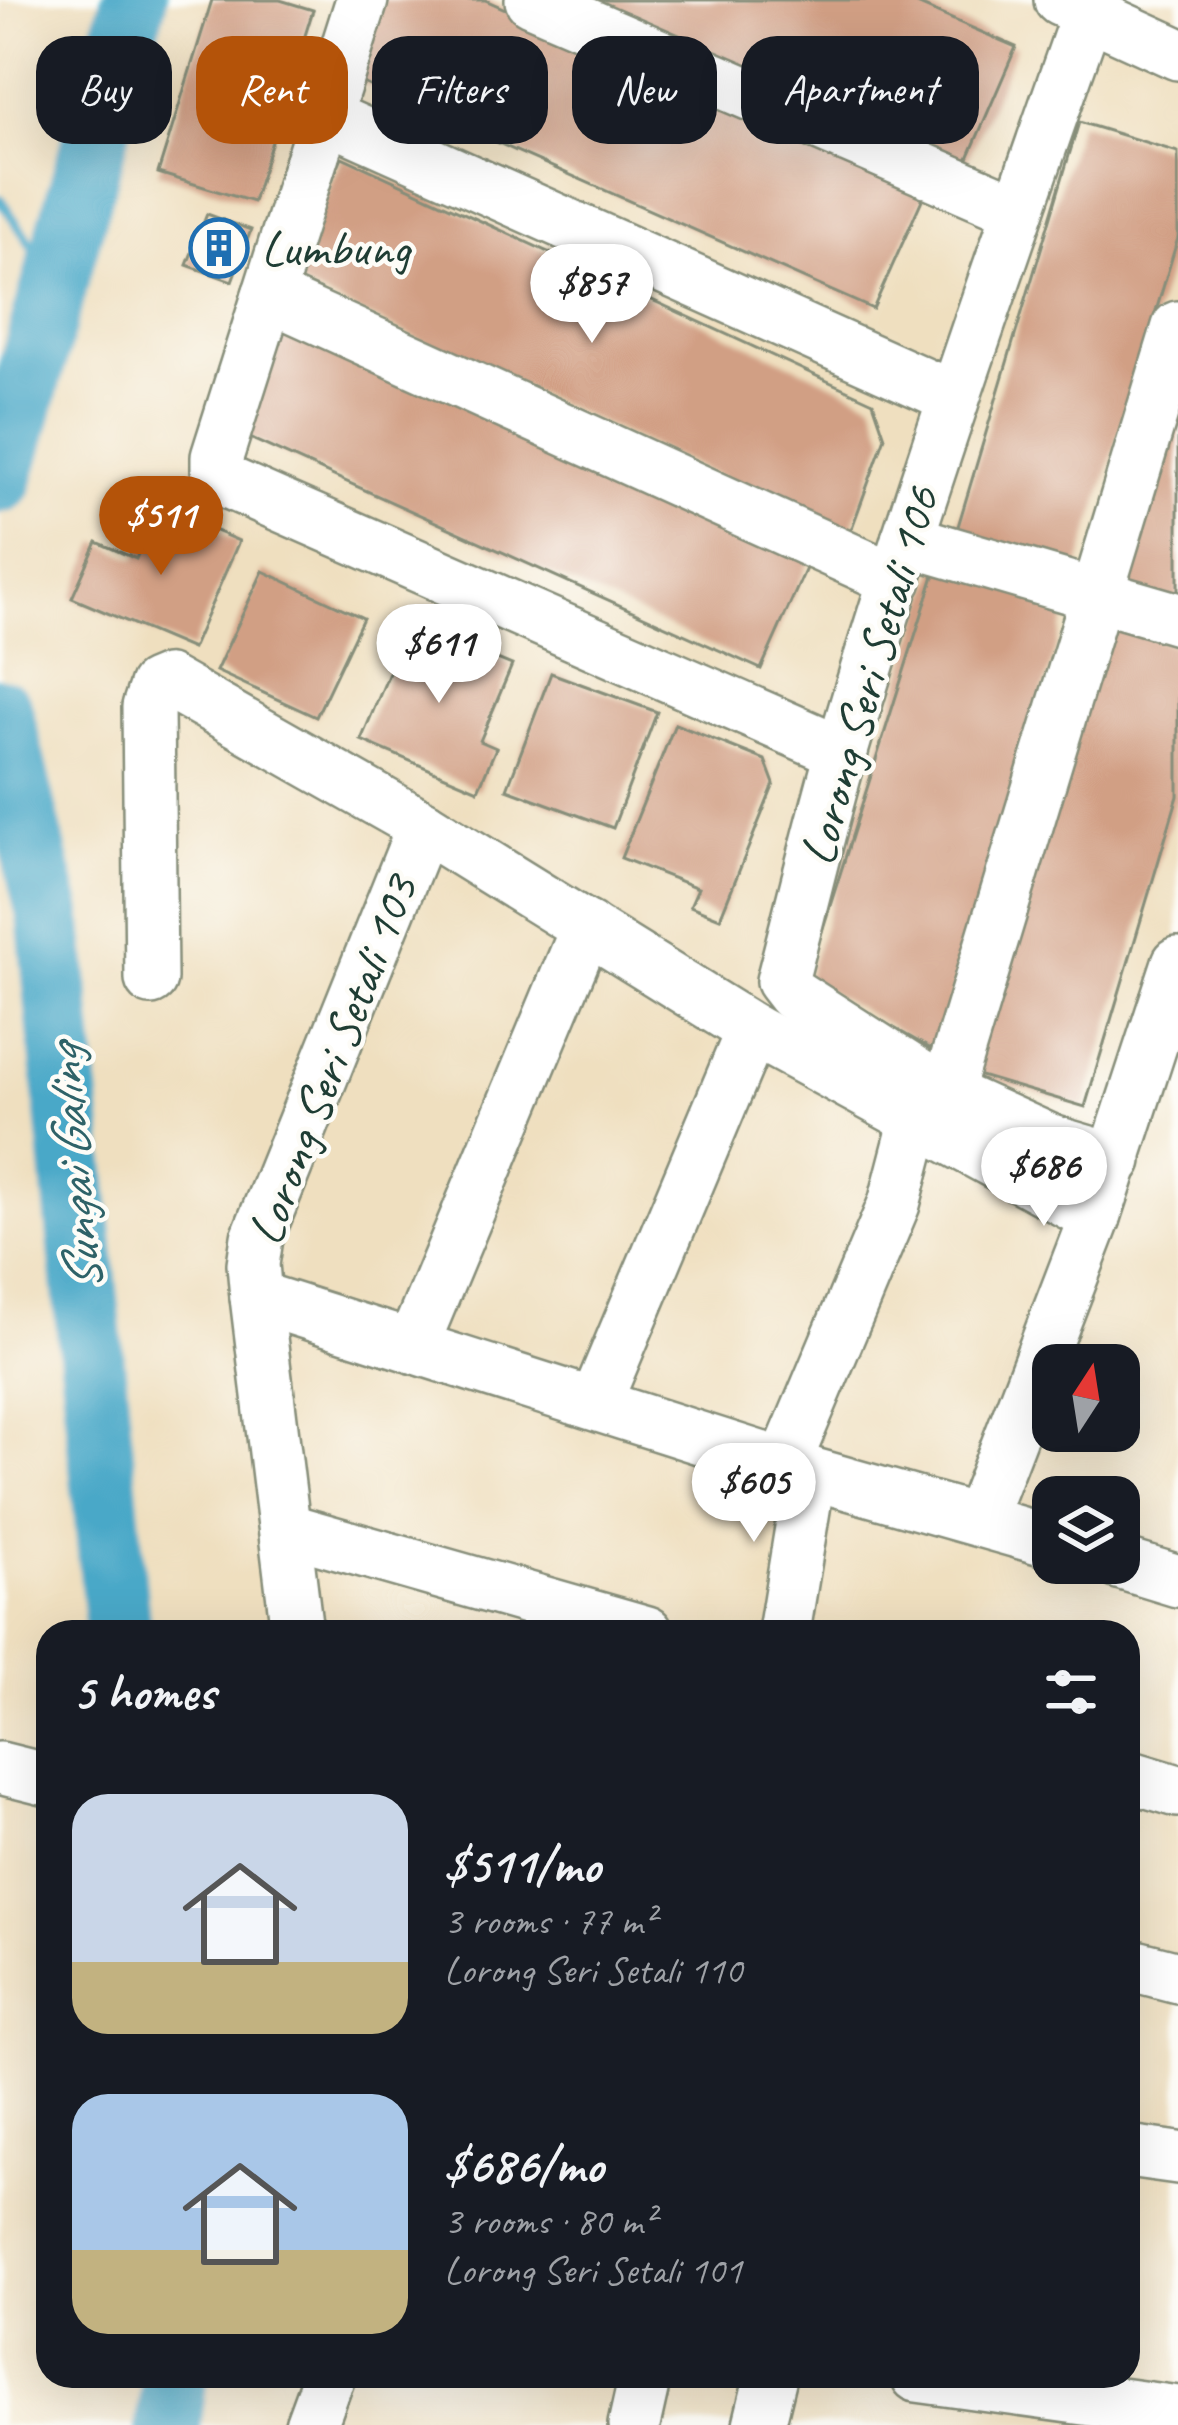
<!DOCTYPE html>
<meta charset="utf-8">
<style>
:root{--surface:#171b24;--page:#242831;--text:#f1f3f6;--muted:#9ea1a6;--accent:#b45309}
body{margin:0;font-family:Caveat,sans-serif;background:var(--page);color:var(--text);height:100vh;display:flex;flex-direction:column;font-size:45px;white-space:nowrap}
*{box-sizing:border-box;margin:0}
p{font-size:39px;color:var(--muted)}
.icon{flex:none;width:66px;height:66px;fill:none;stroke:currentColor;stroke-width:2;stroke-linecap:round;stroke-linejoin:round}
.map{position:relative;flex:1;overflow:hidden}
.details{position:absolute;left:36px;top:1620px;width:1104px;height:768px;display:flex;flex-direction:column;background:var(--surface);border-radius:36px;box-shadow:0 12px 48px #0002}
.details>*{flex:none}
.guide{position:absolute;left:36px;top:36px;width:1107px;height:108px;display:flex;gap:24px}
.needle{width:78px;rotate:12deg}
.fabs{position:absolute;left:1032px;top:1344px;display:grid;gap:24px}
.fabs a{display:grid;place-items:center;width:108px;height:108px;border-radius:24px;background:var(--surface);box-shadow:0 12px 48px #0002;font-size:60px}
.price{position:absolute;translate:-50% -102px;padding:0 27px;border-radius:42px;background:#fff;color:#222;font-size:39px;line-height:78px;filter:drop-shadow(0 3px 6px #0008)}
.price::after{content:'';position:absolute;left:50%;top:72px;width:36px;height:27px;margin-left:-18px;background:inherit;clip-path:polygon(0 0,100% 0,50% 100%)}
.price.on{background:var(--accent);color:#fff}
ul{padding:0;list-style:none}
li{display:flex;align-items:center;gap:36px;height:300px;padding:0 36px}
li span{display:grid;place-items:center;flex:none;width:336px;height:240px;border-radius:36px;color:#555}
li>.icon{margin-inline-start:auto}
span .icon{width:144px;height:144px;fill:#fffc;stroke-width:1}
li b{font-size:51px}
h2{display:flex;justify-content:space-between;align-items:center;height:144px;padding:0 36px;font-size:51px}
.pill{padding:0 42px;border-radius:36px;background:var(--surface);box-shadow:0 12px 48px #0002;font-size:42px;line-height:108px}
.pill.on{background:var(--accent);color:#fff}
.map>svg:first-child{display:block}
.lines{fill:none;stroke-linecap:round;stroke-linejoin:round}
.stream{stroke:#49a8c8;stroke-width:10}
.river{stroke:#49a8c8;stroke-width:66}
.building{fill:#d19f84}
.minor-casing{stroke:#878e7a;stroke-width:56}
.minor{stroke:#fff;stroke-width:51}
.labels{text-anchor:middle;dominant-baseline:central;stroke-width:9;stroke-linejoin:round;paint-order:stroke}
.poi-label{font-size:51px;fill:#1f3d34;stroke:#fdfcf7;text-anchor:start}
.street-label{font-size:51px;fill:#1f3d34;stroke:#fdfcf7}
.water-label{font-size:54px;font-style:italic;fill:#2e6268;stroke:#fdfcf7}
</style>
<div class="map">
<svg width="1178" height="2425" viewBox="0 0 1178 2425">
<rect width="100%" height="100%" fill="#fdfcf7"/>
<filter id="ink" filterUnits="userSpaceOnUse"><feTurbulence type="fractalNoise" baseFrequency=".00833" numOctaves="2"/><feDisplacementMap in="SourceGraphic" scale="24" xChannelSelector="R" yChannelSelector="G"/><feConvolveMatrix kernelMatrix="1 2 1 2 8 2 1 2 1" color-interpolation-filters="sRGB"/></filter>
<filter id="wash" filterUnits="userSpaceOnUse"><feTurbulence type="fractalNoise" baseFrequency=".004" numOctaves="4" result="noise"/><feDisplacementMap in="SourceGraphic" scale="48" xChannelSelector="R" yChannelSelector="G"/><feGaussianBlur stdDeviation="2.7" result="paint"/><feColorMatrix in="noise" values="0 0 0 0 0 0 0 0 0 0 0 0 0 0 0 0 0 1.4 0 .05"/><feComposite in="paint" operator="in"/></filter>
<g filter="url(#wash)">
<rect width="100%" height="100%" fill="#efdfbf"/>
<g class="lines">
<polyline class="stream" points="0,199 56,281"/>
<g class="river">
<polyline points="0,480 134,0"/>
<polyline points="0,711 49,914 118,1632"/>
<polyline points="168,2425 175,2376"/>
</g>
</g>
<g id="blocks">
<g class="building">
<polygon points="212,0 280,0 313,10 253,202 158,173"/>
<polygon points="381,0 485,0 924,195 873,309 347,76"/>
<polygon points="583,0 908,0 1016,47 965,165"/>
<polygon points="1079,122 1178,152 1178,238 1078,570 956,533"/>
<polygon points="342,157 873,402 885,437 849,536 289,280"/>
<polygon points="207,214 251,230 232,281 187,265"/>
<polygon points="282,318 811,557 761,669 232,430"/>
<polygon points="1178,371 1178,603 1114,585"/>
<polygon points="158,506 239,541 192,649 72,598 97,542 136,559"/>
<polygon points="938,563 1069,605 935,1051 807,979"/>
<polygon points="263,571 363,618 316,717 216,671"/>
<polygon points="410,623 512,665 480,741 496,748 478,790 361,740"/>
<polygon points="1102,623 1178,646 1178,796 1085,1107 967,1072"/>
<polygon points="551,673 657,712 613,828 507,789"/>
<polygon points="675,724 765,760 774,784 720,918 690,906 698,888 621,858"/>
</g>
</g>
</g>
<g filter="url(#ink)">
<use href="#blocks" fill-opacity="0" stroke="#878e7a" stroke-width="3"/>
<g class="lines">
<defs>
<g id="minor">
<polyline points="362,0 217,457 217,469 227,482 842,752"/>
<polyline points="531,0 1018,210"/>
<polyline points="1060,0 1178,54"/>
<path d="M1088 12C1002 257 915 502 842 751 820 827 802 904 782 981L792 994 946 1093 1052 1141 1116 1160"/>
<polyline points="325,116 953,397"/>
<polyline points="268,295 896,580"/>
<polyline points="907,540 1178,619"/>
<polyline points="151,979 148,707 155,686 167,681 423,826 752,1030 1095,1217"/>
<polyline points="946,1093 1178,327"/>
<polyline points="256,1297 810,1473 1053,1542"/>
<polyline points="412,1347 587,927"/>
<polyline points="595,1404 752,1030"/>
<polyline points="785,1463 894,1204 916,1120"/>
<polyline points="979,1519 1095,1217 1178,963"/>
<polyline points="286,1529 647,1632"/>
<polyline points="1119,1563 1178,1581"/>
<polyline points="297,1632 256,1297 253,1264 257,1238 423,826"/>
<polyline points="784,1632 810,1473"/>
<polyline points="0,1768 48,1780"/>
<polyline points="1128,1776 1178,1791"/>
<polyline points="1128,1964 1178,1977"/>
<polyline points="1128,2151 1178,2158"/>
<polyline points="917,2376 1178,2412"/>
<polyline points="311,2425 329,2376"/>
<polyline points="634,2425 645,2376"/>
<polyline points="759,2425 771,2376"/>
</g>
</defs>
<use href="#minor" class="minor-casing"/>
<use href="#minor" class="minor"/>
</g>
</g>
<defs>
<symbol id="building-ring" viewBox="-11 -11 22 22"><circle r="9.5" fill="#fdfcf7" stroke="#1f6fb2" stroke-width="1.5"/><path d="M-4-6H4V6H1V3H-1V6H-4ZM-2.5-4.3h1.7v1.8h-1.7ZM.8-4.3h1.7v1.8H.8ZM-2.5-1h1.7V.8h-1.7ZM.8-1h1.7V.8H.8Z" fill="#1f6fb2"/></symbol>
</defs>
<g fill-rule="evenodd">
<use href="#building-ring" x="186" y="215" width="66" height="66"/>
</g>
<g class="labels">
<g class="poi-label">
<text x="261" y="248">Lumbung</text>
</g>
<g class="street-label">
<text transform="translate(869 676) rotate(-74)">Lorong Seri Setali 106</text>
<text transform="translate(332 1060) rotate(-69)">Lorong Seri Setali 103</text>
</g>
<g class="water-label">
<text transform="translate(73 1169) rotate(-95)">Sungai Galing</text>
</g>
</g>
</svg>
<div class="fabs">
<a><svg class="needle" viewBox="-14 -14 28 28"><path d="M0-13l5 13h-10z" fill="#e53935"/><path d="M0 13l5-13h-10z" fill="#9ea1a6"/></svg></a>
<a><svg class="icon" aria-label="layers" viewBox="0 0 24 24"><path d="M12 4l9 5-9 5-9-5zM3 14l9 5 9-5"/></svg></a>
</div>
<b class="price" style="left:592px;top:346px">$857</b>
<b class="price on" style="left:161px;top:578px">$511</b>
<b class="price" style="left:439px;top:706px">$611</b>
<b class="price" style="left:1044px;top:1229px">$686</b>
<b class="price" style="left:754px;top:1545px">$605</b>
<div class="guide">
<a class="pill">Buy</a>
<a class="pill on">Rent</a>
<a class="pill">Filters</a>
<a class="pill">New</a>
<a class="pill">Apartment</a>
</div>
<section class="details">
<h2>5 homes<svg class="icon" aria-label="filters" viewBox="0 0 24 24"><path d="M4 7h16M4 17h16"/><circle cx="9" cy="7" r="2"/><circle cx="15" cy="17" r="2"/></svg></h2>
<ul>
<li><span style="background:linear-gradient(#c9d6e8 70%,#c2b280 0)"><svg class="icon" aria-label="home" viewBox="0 0 24 24"><path d="M3 11l9-7 9 7M6 9v11h12V9"/></svg></span><div><b>$511/mo</b><p>3 rooms · 77 m²</p><p>Lorong Seri Setali 110</p></div></li>
<li><span style="background:linear-gradient(#a9c7e8 65%,#c2b280 0)"><svg class="icon" aria-label="home" viewBox="0 0 24 24"><path d="M3 11l9-7 9 7M6 9v11h12V9"/></svg></span><div><b>$686/mo</b><p>3 rooms · 80 m²</p><p>Lorong Seri Setali 101</p></div></li>
</ul>
</section>
</div>
